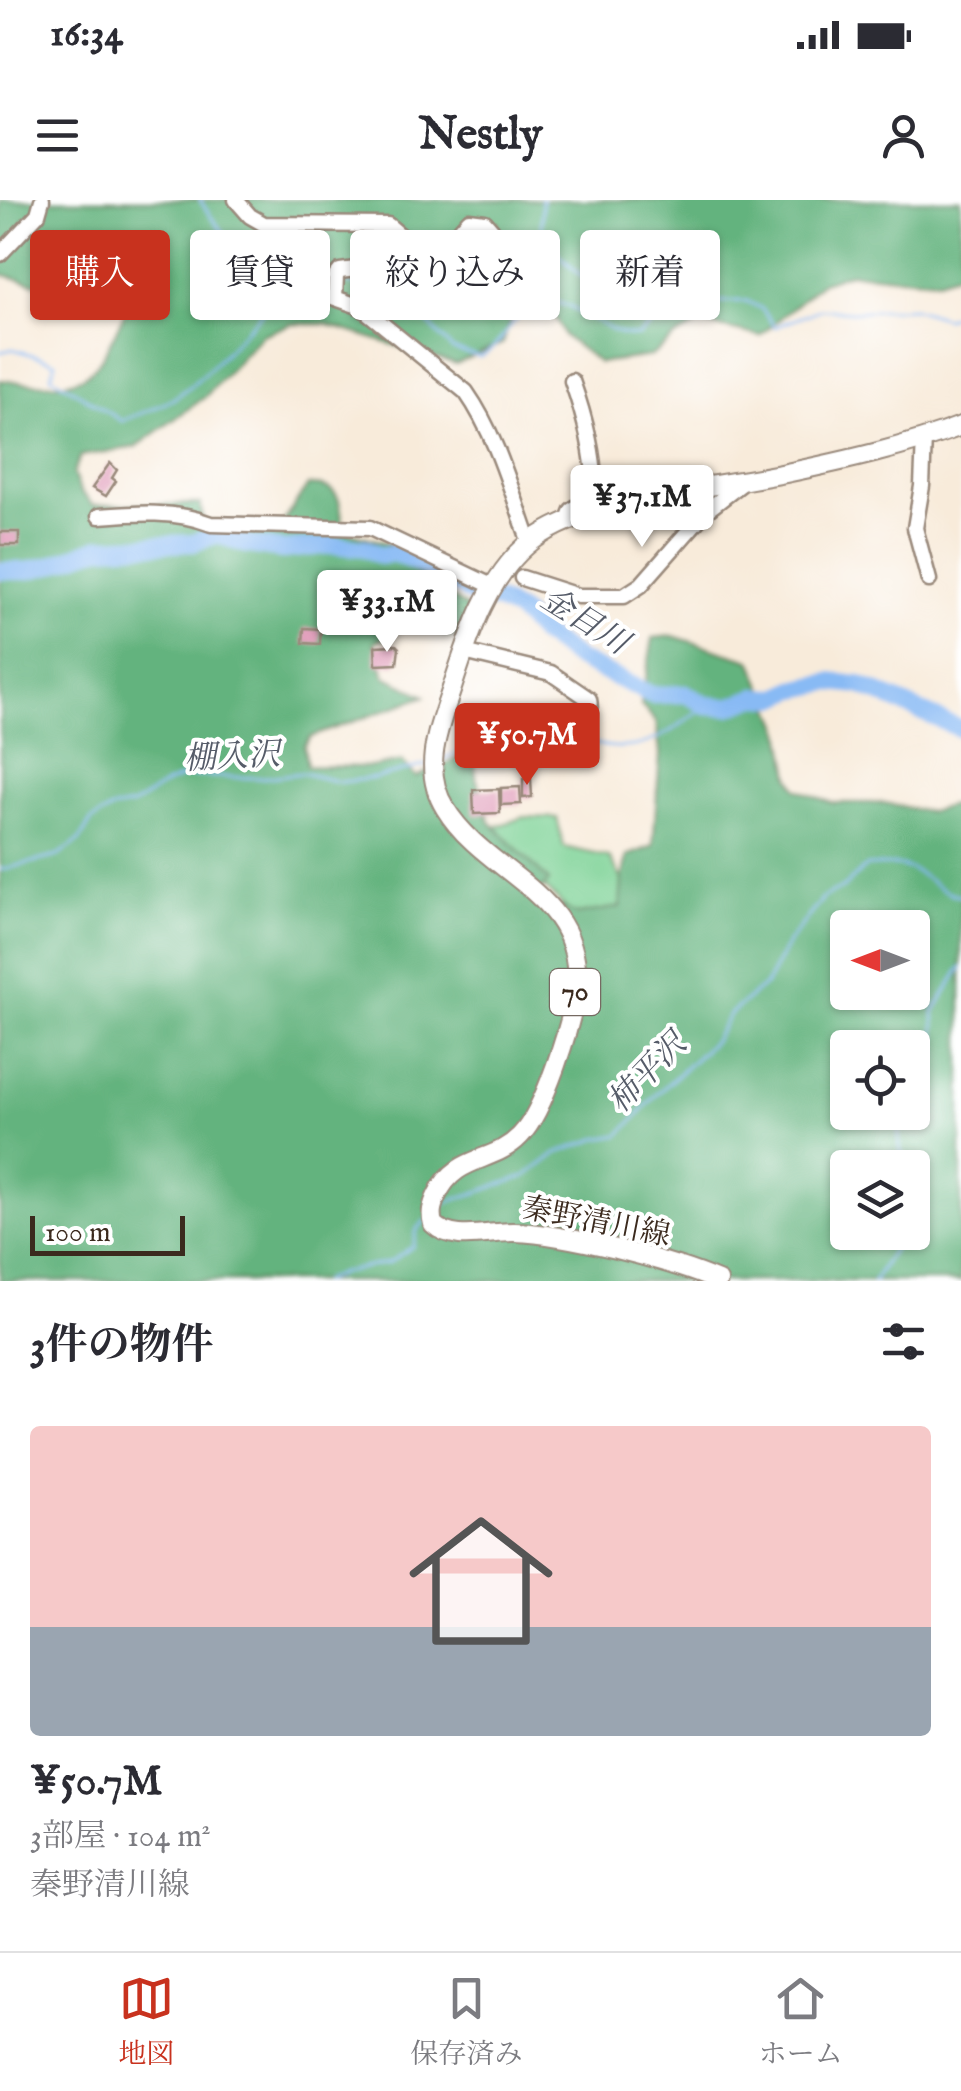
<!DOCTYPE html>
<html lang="ja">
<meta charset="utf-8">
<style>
:root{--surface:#fff;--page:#f2f2f3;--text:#2b2b33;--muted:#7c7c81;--line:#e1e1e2;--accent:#c8321e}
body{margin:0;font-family:"IM FELL English","Noto Serif JP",serif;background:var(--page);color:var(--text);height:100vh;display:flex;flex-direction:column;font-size:38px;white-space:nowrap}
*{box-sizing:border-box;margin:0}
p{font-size:32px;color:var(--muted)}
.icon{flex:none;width:55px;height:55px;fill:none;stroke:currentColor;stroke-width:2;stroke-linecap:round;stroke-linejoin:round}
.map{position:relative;height:1081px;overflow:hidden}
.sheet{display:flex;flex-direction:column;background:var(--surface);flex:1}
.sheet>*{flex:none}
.banner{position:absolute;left:30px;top:30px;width:902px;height:90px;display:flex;gap:20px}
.needle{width:65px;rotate:270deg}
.fabs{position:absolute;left:830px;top:710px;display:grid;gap:20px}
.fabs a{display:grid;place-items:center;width:100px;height:100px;border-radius:10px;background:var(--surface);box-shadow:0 2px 8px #0004;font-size:50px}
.scale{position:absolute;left:30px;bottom:25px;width:155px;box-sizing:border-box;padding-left:10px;border:5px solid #3b2a1e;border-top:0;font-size:28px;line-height:35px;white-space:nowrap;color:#3b2a1e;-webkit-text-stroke:8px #fff;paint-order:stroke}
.price{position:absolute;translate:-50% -85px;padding:0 22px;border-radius:10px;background:#fff;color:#222;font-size:32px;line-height:65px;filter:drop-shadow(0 2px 5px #0008)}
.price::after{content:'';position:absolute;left:50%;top:60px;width:30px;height:22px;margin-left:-15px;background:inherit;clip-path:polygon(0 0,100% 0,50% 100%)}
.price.current{background:var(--accent);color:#fff}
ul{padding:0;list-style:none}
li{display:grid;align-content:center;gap:20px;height:530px;padding:0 30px}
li+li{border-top:2px solid var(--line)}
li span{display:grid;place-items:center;height:310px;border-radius:10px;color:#555}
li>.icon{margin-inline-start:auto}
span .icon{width:180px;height:180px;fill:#fffc;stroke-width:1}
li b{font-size:42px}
h2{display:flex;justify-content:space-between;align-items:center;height:120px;padding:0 30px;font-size:42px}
.chip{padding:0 35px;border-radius:10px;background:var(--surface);box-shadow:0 2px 8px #0004;font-size:35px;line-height:90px}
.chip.current{background:var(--accent);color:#fff}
.status{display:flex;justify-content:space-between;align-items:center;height:70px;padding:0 50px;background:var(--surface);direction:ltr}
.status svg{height:28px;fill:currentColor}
header{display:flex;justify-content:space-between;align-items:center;height:130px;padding:0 30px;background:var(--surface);font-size:45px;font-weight:700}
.tab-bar{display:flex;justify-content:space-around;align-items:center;height:140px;border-top:2px solid var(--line);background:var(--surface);font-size:28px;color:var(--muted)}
.tab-bar a{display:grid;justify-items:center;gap:5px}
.tab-bar .current{color:var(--accent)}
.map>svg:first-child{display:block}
.green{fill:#7bd194;stroke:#5b7e59;stroke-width:2.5}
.forest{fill:#64b37e;stroke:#506e4e;stroke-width:2.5;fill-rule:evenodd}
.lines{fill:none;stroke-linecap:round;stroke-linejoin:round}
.stream{stroke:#88baf4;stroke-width:2.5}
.river{stroke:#88baf4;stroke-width:18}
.building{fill:#e099b7}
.minor-casing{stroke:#9a8a7c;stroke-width:19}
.major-casing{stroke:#9a8a7c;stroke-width:22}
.minor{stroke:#fff;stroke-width:14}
.major{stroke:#fff;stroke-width:18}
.labels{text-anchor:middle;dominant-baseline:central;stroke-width:8;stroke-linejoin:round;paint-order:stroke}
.shield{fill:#fff;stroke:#766a62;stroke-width:2.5}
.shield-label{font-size:28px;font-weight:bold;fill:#3b2a1e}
.street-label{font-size:30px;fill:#3b2a1e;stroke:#fff}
.water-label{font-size:32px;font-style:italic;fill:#565c69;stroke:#fff}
</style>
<div class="status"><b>16:34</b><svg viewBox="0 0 49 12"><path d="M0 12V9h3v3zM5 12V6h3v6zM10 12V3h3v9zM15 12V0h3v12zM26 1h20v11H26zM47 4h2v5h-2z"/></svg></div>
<header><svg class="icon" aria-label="menu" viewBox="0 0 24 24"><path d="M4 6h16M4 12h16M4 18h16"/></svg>Nestly<svg class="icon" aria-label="person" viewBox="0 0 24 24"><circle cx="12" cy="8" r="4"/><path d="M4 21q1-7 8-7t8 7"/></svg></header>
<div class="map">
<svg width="961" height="1081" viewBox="0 0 961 1081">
<rect width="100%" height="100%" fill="#fff"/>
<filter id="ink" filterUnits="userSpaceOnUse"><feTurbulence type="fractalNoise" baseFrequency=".01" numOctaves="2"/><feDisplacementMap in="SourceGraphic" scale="20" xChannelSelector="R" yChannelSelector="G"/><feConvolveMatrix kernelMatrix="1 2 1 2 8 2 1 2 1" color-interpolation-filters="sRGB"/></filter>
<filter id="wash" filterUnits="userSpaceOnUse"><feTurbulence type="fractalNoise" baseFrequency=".0048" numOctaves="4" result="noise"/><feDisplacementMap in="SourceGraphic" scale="40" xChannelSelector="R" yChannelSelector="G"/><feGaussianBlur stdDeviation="2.25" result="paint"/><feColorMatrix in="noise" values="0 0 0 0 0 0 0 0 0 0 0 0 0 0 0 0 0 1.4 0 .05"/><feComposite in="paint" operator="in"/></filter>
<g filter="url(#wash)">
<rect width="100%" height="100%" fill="#f8ebda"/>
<polygon class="green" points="524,617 557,618 564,647 609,657 637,705 607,715 572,714 486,630"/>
<path class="forest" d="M0 0H961V72L938 80 849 73 822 82 760 136 701 123 674 138 651 156 599 163 565 137 546 98 515 106 503 143 456 164 325 124H291L262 135 205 197 136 247 81 256 73 273 80 291 93 305 200 304 204 323 282 324 308 285C343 283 340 304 343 331L394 345 406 366 469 409 462 437 446 436 404 416 394 434 374 442 385 476 425 496 310 537 304 546 307 566 371 567 402 561 416 577 474 551 476 577 490 622 549 681 534 697 578 714 620 707 622 679 627 656 653 646 660 554 656 522 641 505 653 438 673 436 751 460 782 531 790 576 797 589 832 603H885L929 612 961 602V1081H0V180C100 192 92 177 134 94L67 92 0 74ZM848 728H912V792H848ZM848 848H912V912H848ZM848 968H912V1032H848Z"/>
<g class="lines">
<g class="stream">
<path d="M200 0C232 53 268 77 329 82"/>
<polyline points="542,0 541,37 581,76 668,97"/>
<path d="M342 83 390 88 406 99 452 149 480 157C504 145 512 115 536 104 566 90 606 139 638 136L654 122 679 86 710 102 747 101 762 109 775 127 821 109 852 112 913 108 945 118 961 113"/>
<path d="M0 152 13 149 56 162 51 176 122 221C138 214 158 208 173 199 219 168 253 116 296 80"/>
<polyline points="495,538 548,524 574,535"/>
<path d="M586 541C636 559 667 536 706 505"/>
<polyline points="442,559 485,541"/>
<polyline points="0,670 58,656 80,640 91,621 112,609 133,605 167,583 185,576 261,578 302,573 340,582 376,578 426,565"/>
<polyline points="912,882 918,866 936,855 934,812 961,767"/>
<path d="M902 912C896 929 899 952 907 968"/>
<path d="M912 978C919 990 919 1002 912 1014"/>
<path d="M442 1004 526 976 557 953 597 939 620 935 656 895 714 841 730 814 766 784 789 741 824 697 844 687 867 666C877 666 891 664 901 666 926 672 933 690 961 696"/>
<polyline points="323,1081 341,1073 390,1062 413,1046 417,1029 426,1020"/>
<polyline points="874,1081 903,1032"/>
</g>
<polyline class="river" points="0,371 26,371 52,365 100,347 193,343 218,334 244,344 283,350 332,345 366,348 381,356 393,353 443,374 473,395 498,401 521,413 540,433 579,460 652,495 686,494 706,505 729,507 756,497 776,498 793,490 830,482 860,485 961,529"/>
</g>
<g id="blocks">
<g class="building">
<polygon points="110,263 117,270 112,278 116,281 106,296 92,288"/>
<rect x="0" y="332" width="19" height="13"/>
<polygon points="324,376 338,381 334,392 320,388"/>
<circle cx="352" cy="417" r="9"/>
<polygon points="428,408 440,413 436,433 420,426"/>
<polygon points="304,428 321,429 320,444 303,443"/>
<polygon points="396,445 399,448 397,464 376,465 375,446"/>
<polygon points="523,579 531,579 532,597 523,598"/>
<polygon points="520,587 521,604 501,605 501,588"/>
<polygon points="499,589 500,613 474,614 473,590"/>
</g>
</g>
</g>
<g filter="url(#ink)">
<use href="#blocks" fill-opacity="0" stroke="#9a8a7c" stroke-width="2.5"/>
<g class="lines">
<defs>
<g id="minor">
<path d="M236 0 250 16 264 24 388 25 422 54H439L469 20 485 22 492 30V54L478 71 437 77 380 66 340 71 336 76 335 98 361 107 466 192C497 236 512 293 530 343"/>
<polyline points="0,54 38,14 42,0"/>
<polyline points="924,238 922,286 915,328 929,380"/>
<path d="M99 316C137 313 175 310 211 324L370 328 494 387"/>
<path d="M567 322 572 310 593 296C598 264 583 212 572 181"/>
<polyline points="522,378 578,396 624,396 641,385 706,311 746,280"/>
<path d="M464 452 551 473 589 499C593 519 581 537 573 555"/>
</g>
<path id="major" d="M718 1081C669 1060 568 1034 515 1032 490 1031 453 1044 433 1024 430 1013 432 1006 437 995 456 954 493 964 520 936 544 912 572 823 576 789 585 692 486 676 445 608 420 568 440 525 453 485 469 435 489 374 532 341 588 298 716 287 786 273 844 261 906 247 961 226"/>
</defs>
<use href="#minor" class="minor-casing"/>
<use href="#major" class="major-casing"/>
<use href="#minor" class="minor"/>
<use href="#major" class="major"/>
</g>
</g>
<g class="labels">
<rect class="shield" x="550" y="769" width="50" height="46" rx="8"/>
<g class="shield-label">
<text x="575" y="792">70</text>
</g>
<g class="street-label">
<text transform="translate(596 1023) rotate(11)">秦野清川線</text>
</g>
<g class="water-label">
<text transform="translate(584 422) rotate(32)">金目川</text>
<text transform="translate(232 558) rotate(-3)">棚入沢</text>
<text transform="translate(648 874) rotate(-46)">柿平沢</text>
</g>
</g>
</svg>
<div class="fabs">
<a><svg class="needle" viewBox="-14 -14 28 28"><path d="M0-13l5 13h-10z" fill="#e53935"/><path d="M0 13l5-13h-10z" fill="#7c7c81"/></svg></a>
<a><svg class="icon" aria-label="locate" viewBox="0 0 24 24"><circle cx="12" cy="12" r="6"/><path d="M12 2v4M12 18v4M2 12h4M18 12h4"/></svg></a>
<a><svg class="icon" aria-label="layers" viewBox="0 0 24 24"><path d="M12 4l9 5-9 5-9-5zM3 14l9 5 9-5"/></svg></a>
</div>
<div class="scale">100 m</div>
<b class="price" style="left:642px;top:350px">¥37.1M</b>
<b class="price" style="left:387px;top:455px">¥33.1M</b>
<b class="price current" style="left:527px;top:588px">¥50.7M</b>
<div class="banner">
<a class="chip current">購入</a>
<a class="chip">賃貸</a>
<a class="chip">絞り込み</a>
<a class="chip">新着</a>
</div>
</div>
<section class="sheet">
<h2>3件の物件<svg class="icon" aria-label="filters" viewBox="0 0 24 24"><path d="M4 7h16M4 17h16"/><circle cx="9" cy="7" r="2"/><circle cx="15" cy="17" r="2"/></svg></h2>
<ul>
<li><span style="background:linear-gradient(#f6c9c9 65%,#9aa5b1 0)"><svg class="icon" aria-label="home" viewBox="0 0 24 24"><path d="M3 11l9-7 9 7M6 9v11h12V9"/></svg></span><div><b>¥50.7M</b><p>3部屋 · 104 m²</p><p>秦野清川線</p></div></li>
</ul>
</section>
<nav class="tab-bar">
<a class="current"><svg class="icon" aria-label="map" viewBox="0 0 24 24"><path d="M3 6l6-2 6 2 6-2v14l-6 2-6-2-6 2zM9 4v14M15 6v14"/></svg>地図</a>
<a><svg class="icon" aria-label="saved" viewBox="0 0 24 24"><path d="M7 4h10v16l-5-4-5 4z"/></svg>保存済み</a>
<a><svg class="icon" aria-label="home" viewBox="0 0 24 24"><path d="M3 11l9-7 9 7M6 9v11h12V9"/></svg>ホーム</a>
</nav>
